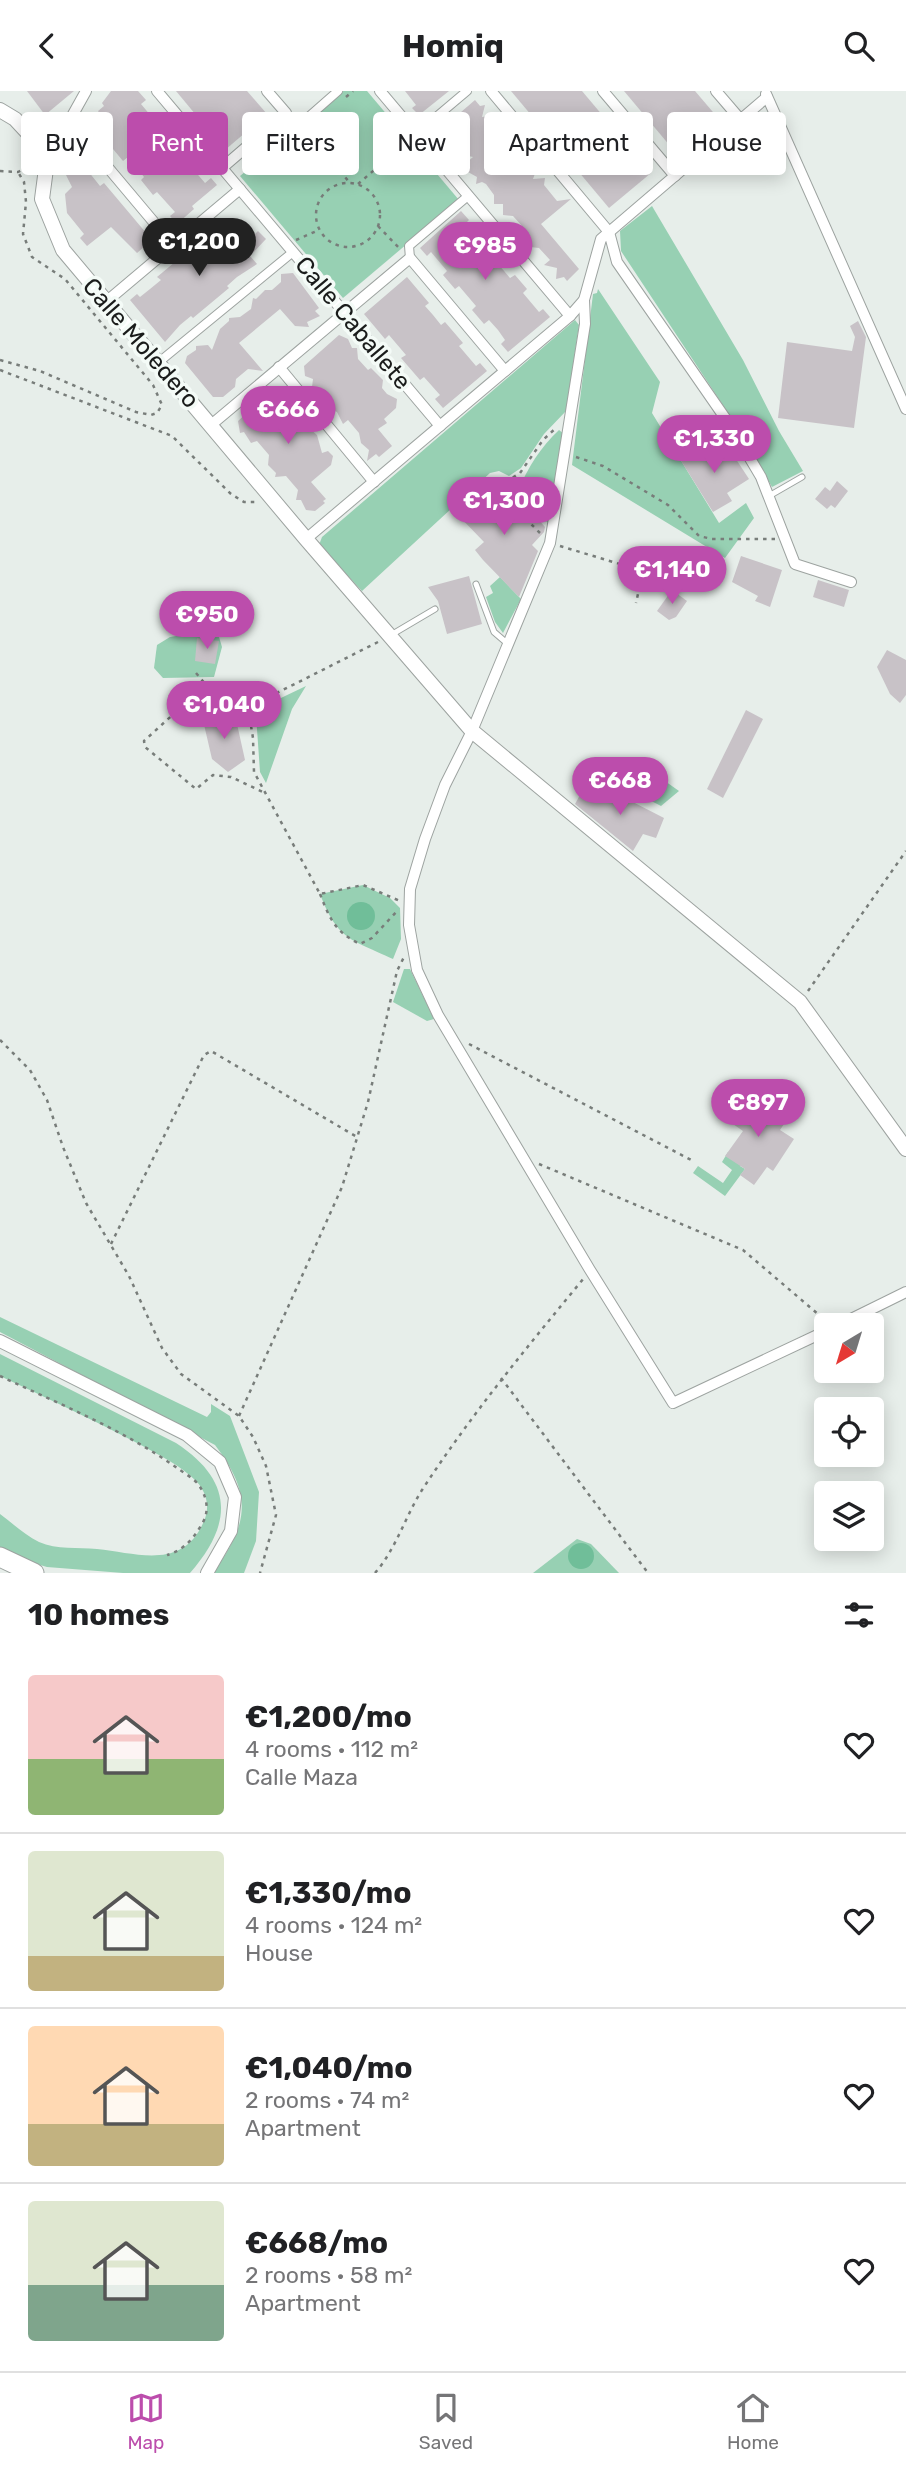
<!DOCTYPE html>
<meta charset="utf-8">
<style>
:root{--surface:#fff;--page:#f6f6f6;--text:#202124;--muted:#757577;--line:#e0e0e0;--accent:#bc4dac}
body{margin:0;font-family:Rubik,sans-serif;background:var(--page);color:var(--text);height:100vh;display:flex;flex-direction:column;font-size:26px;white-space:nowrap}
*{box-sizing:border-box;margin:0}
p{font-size:23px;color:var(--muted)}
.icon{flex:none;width:38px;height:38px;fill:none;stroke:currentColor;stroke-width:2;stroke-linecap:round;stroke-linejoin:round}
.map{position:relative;height:1482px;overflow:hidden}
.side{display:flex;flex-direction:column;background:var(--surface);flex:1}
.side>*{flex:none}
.banner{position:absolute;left:21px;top:21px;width:864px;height:63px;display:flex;gap:14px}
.needle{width:46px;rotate:218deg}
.buttons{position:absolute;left:814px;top:1222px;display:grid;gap:14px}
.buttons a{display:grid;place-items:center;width:70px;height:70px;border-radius:7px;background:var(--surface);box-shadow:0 4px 18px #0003;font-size:35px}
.price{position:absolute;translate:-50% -60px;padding:0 16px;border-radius:24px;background:var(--accent);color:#fff;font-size:23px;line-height:46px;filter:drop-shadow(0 2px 4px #0008)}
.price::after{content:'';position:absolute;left:50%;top:42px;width:21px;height:16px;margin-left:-10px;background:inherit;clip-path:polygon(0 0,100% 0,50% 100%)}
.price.active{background:#222;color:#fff}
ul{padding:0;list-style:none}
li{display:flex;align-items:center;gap:21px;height:175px;padding:0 28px}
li+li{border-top:2px solid var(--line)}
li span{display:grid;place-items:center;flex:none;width:196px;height:140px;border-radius:7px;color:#555}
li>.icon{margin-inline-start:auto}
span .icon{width:84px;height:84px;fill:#fffc;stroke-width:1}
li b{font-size:30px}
h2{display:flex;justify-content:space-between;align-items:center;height:84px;padding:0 28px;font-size:30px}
.pill{padding:0 24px;border-radius:7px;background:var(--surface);box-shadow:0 4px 18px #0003;font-size:24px;line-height:63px}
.pill.active{background:var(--accent);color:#fff}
header{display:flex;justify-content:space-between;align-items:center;height:91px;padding:0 28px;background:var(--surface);font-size:32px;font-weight:700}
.tab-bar{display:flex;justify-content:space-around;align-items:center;height:98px;border-top:2px solid var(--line);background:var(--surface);font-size:19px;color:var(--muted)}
.tab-bar a{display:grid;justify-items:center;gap:4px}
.tab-bar .active{color:var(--accent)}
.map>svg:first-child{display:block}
.green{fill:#97d0b3}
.water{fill:#70be99}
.building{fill:#c8c2c7}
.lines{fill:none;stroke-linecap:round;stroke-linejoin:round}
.service-casing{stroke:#9da3a0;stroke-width:7}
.pedestrian-casing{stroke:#9da3a0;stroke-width:10}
.minor-casing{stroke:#9da3a0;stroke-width:12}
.tertiary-casing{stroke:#9da3a0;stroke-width:14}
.secondary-casing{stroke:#9da3a0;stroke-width:16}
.motorway-casing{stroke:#9da3a0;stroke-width:21}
.path{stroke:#787d7a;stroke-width:2.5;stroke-dasharray:3.5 5;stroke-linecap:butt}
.service{stroke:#fff;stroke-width:5}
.pedestrian{stroke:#fff;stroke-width:8}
.minor{stroke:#fff;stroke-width:10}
.tertiary{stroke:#fff;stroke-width:12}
.secondary{stroke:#fff;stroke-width:14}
.motorway{stroke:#fff;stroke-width:19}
.labels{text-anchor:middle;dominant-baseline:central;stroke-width:7;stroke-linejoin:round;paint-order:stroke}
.street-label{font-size:24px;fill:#1a1c1b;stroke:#f4fbf7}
</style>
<header><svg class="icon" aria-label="back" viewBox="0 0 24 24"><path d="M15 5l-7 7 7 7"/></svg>Homiq<svg class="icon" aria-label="search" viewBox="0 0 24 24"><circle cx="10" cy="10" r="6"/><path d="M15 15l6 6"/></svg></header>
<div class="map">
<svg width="906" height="1482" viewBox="0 0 906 1482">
<rect width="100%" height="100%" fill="#e7eeea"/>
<g class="green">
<polygon points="343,0 367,0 459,109 343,207 240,85"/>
<polygon points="652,115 743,269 779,340 803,380 772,396 738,337 621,160 620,140"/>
<polygon points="598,198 660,291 652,322 719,432 746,412 754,427 725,467 572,374 593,203 597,202"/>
<polygon points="575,229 579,234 566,320 544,343 521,377 509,385 499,380 490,382 362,500 319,454 322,446"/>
<path d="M559 339 564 343 549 431 544 430 518 400C528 376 540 357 559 339Z"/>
<polygon points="500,486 521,508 503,542 495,531 486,506 493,502 490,495"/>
<polygon points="201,541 219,546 222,556 214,586 163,587 154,577 157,554 170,546"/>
<polygon points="306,595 292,618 266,692 260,681 256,624 260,617"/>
<polygon points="630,674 655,683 679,700 661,715 620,694"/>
<path d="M363 794 390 807 400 817 401 848 393 868C351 848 338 850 320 803Z"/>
<polygon points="404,878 410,878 434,928 427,930 393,911"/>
<polygon points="728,1061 742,1071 740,1075 745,1078 725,1105 693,1082 698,1075 723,1092 732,1079 722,1071"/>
<path d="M0 1226 207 1326 211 1321V1313L230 1325 259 1401 256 1450 244 1482H213C249 1432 253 1404 215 1354L0 1241Z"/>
<path d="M0 1263 176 1352C234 1390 233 1433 190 1482H123L47 1476 23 1469 0 1458V1423C12 1432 25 1444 39 1451 57 1459 78 1456 97 1458 137 1462 183 1480 204 1430 210 1417 207 1402 197 1391 182 1375 157 1363 139 1353 93 1329 47 1307 0 1285Z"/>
<polygon points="577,1448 591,1453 619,1482 533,1482"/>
</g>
<g class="water">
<circle cx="361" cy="825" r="14"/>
<circle cx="581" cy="1465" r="13"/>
</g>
<g class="building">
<polygon points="27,0 74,0 45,24"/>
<polygon points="111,0 138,0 146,9 141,13 156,31 160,28 193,66 187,71 205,92 211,87 217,94 192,115 194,118 177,133 170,125 175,121 157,101 153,104 141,89 144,86 128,66 123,70 98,40 103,36 95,27 100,23 98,20 104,15 102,12"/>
<polygon points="176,0 247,0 267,23 225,59"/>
<polygon points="405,0 449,0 419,24 412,17 416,14"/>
<polygon points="511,0 582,0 651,82 609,117"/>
<polygon points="624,0 695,0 718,27 676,62"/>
<polygon points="475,9 480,15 485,14 482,26 493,24 492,30 503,44 509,46 512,53 519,56 517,63 529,76 537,77 533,88 545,87 544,94 557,110 571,108 541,133 579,178 567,190 564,186 556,188 557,177 544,174 550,169 539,157 530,156 531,145 522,146 522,135 513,125 503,124 503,113 494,113 494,104 486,93 482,91 476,93 477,86 468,81 466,72 473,66 450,61 450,50 440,52 442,42 439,40"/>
<polygon points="77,60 85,69 82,72 88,80 100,95 104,92 152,149 137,162 111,136 87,155 80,147 84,143 67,122 65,103 72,96 66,84 73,64"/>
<polygon points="461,120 469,129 465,133 481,152 485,149 497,163 493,167 510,187 515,184 527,198 523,202 539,221 543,218 550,226 508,261 501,253 505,249 498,239 489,229 484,233 472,219 476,215 459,195 455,198 443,184 447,180 431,161 427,165 420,157"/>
<polygon points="222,131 229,138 237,132 240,136 246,131 255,143 258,140 266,148 250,165 257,173 237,186 227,195 229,197 193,227 191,225 180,234 165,251 130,209 137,203 140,206 150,198 161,189 157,186 193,156 197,160 207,151 217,143 214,138"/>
<polygon points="293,182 319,217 315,220 320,225 307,231 309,236 295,235 280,218 239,252 263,280 248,278 236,288 235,296 223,306 213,306 185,272 187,265 196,259 196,255 208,254 212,259 220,238 229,230 229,227 240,226 251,218 253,207 256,208 265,199 272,199 281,191 281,183"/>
<polygon points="407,186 429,212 425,215 433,224 441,234 445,231 463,252 459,255 476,275 480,272 487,280 443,317 435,308 440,304 424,286 420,289 401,267 406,264 389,244 385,248 364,223"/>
<polygon points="858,230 866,246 854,337 778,327 787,251 852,260 855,246 850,235"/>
<polygon points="339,244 348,248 352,257 357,257 358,268 368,279 371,277 383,289 382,297 387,303 397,308 396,317 384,328 387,332 378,338 392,355 379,366 376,363 367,370 369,359 361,352 359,342 348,329 343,333 337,321 332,319 334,311 323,298 312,296 313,288 305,285 304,275"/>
<polygon points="271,300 282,303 285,305 284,312 298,313 289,320 317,344 322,362 328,360 333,365 331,374 311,391 326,408 323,410 325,412 315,420 306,419 301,409 296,409 298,399 286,385 275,386 276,382 268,374 269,364 257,350 251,352 244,341 240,342 238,330"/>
<polygon points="682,351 694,370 710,359 713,365 728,356 749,388 727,402 732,410 713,421 673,357"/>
<polygon points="837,390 848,400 835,417 831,414 827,418 815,408 825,396 830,400"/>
<polygon points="481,398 501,419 520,407 545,436 544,441 532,454 538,460 519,506 483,469 475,459 484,451 456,422"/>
<polygon points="741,465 782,479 770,516 755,510 758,505 732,491"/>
<polygon points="469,485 482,533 447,543 438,510 428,496"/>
<polygon points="818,489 849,499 844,516 813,506"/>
<polygon points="672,499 687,510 676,526 669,529 657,520"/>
<polygon points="197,547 219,550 215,573 195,570"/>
<polygon points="887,559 906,569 906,604 900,612 890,603 877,576"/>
<polygon points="746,619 763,628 723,707 707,698"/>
<polygon points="219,621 221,629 235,624 245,669 228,681 212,668 202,625"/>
<polygon points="585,695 626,711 627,708 664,727 656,747 643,743 633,760 575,713"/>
<polygon points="743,1001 786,1030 780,1039 794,1048 773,1080 767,1076 754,1094 740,1084 745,1078 725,1065 743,1040 730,1031 743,1013 737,1009"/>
</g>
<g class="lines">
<defs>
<g id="service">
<polyline points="769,405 802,386"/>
<polyline points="476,493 494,541 508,553"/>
<polyline points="391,544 435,518"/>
</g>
<g id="pedestrian">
<polyline points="286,22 297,36 338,0"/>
<polyline points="416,43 467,0"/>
<polyline points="410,167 409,155 468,105"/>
<polyline points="159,271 293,161"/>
</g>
<g id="minor">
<polyline points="157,0 440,335"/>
<polyline points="380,0 570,225"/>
<polyline points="491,0 609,141 617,171 732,337 761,386 795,473 851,491"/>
<polyline points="603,0 675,85"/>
<polyline points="716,0 740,28"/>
<polyline points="766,3 906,318"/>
<polyline points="68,29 173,154"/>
<polyline points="47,70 86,0"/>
<polyline points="222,77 286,22 267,0"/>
<polyline points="584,209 585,233 550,452 472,640 445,694 425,748 410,798 409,834 417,879 438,924 590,1179 673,1312 826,1240"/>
<polyline points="107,210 240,98"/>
<polyline points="279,276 374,391"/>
<polyline points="211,334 410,167 505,280"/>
<polyline points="306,448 570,225 584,209 601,148 767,6"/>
<polyline points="839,1234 906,1201"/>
</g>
<polyline id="tertiary" points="0,1250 187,1344 220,1371 235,1406 231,1440 207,1482"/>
<polyline id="secondary" points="0,19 15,28 41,56 47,70 42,108 63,159 306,448 472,640 800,911 906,1058"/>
<polyline id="motorway" points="0,1466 34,1482"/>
</defs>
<use href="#service" class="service-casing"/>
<use href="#pedestrian" class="pedestrian-casing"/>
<use href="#minor" class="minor-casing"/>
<use href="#tertiary" class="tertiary-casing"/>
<use href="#secondary" class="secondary-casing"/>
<use href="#motorway" class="motorway-casing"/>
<g class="path">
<polyline points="346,6 353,0"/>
<polyline points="307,41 350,92"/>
<polyline points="0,80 18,81 33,73"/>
<circle cx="348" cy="124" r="32"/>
<polyline points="358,93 408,50"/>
<polyline points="378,135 400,158"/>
<polyline points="296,149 319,139"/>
<polyline points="0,269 40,280 136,321 151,324 157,322 162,314 153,294 65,188 32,166 23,143 26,111 24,91 18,81"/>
<polyline points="0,279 172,345 231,403 244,411 258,411"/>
<polyline points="576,366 603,375 668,414 699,445 712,448 775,448"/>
<polyline points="540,442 511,413 501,394 520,382 543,349 557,336"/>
<polyline points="560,455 643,480 636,512"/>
<polyline points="378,551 255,613 249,623 253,647 254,681 320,803 363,794 400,810"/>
<path d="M196 582C215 605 224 615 255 613"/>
<polyline points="224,609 205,617 192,614 179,618 144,650 145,656 196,698 213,684 231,686 265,702"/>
<path d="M320 803C330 828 335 841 360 853L372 847 398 819"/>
<polyline points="808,900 906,760"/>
<polyline points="0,949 30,979 47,1009 63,1056 86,1112 129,1185 162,1257 181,1283 239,1325 253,1346 266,1375 276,1424 260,1482"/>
<polyline points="469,953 695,1071"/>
<polyline points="539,1073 743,1159 825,1229"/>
<polyline points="111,1153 204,964 211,960 357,1046"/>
<path d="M0 1285C59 1313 124 1339 177 1377 184 1382 193 1387 198 1393 207 1405 210 1420 202 1433 193 1448 184 1459 167 1464"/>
<polyline points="501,1287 648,1482"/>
<polyline points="239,1325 342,1096 368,1011 397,880 404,866"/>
<path d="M375 1482C396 1458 405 1426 422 1399 471 1324 527 1256 584 1187"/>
</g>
<use href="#service" class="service"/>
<use href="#pedestrian" class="pedestrian"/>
<use href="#minor" class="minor"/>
<use href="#tertiary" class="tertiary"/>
<use href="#secondary" class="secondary"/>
<use href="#motorway" class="motorway"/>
</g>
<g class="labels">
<g class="street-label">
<text transform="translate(353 232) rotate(50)">Calle Caballete</text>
<text transform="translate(141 252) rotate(49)">Calle Moledero</text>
</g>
</g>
</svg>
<div class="buttons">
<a><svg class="needle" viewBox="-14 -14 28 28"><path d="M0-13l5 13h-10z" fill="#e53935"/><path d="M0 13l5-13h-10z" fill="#757577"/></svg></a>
<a><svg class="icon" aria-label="locate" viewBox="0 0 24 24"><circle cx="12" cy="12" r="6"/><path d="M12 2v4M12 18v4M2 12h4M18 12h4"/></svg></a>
<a><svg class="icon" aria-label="layers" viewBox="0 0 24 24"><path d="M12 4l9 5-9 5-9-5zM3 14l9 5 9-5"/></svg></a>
</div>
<b class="price active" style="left:199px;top:187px">€1,200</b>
<b class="price" style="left:485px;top:191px">€985</b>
<b class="price" style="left:288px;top:355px">€666</b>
<b class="price" style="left:714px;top:384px">€1,330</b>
<b class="price" style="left:504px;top:446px">€1,300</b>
<b class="price" style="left:672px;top:515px">€1,140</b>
<b class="price" style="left:207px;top:560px">€950</b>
<b class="price" style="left:224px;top:650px">€1,040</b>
<b class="price" style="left:620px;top:726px">€668</b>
<b class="price" style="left:758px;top:1048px">€897</b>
<div class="banner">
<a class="pill">Buy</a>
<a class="pill active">Rent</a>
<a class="pill">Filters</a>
<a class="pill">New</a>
<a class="pill">Apartment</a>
<a class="pill">House</a>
</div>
</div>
<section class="side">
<h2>10 homes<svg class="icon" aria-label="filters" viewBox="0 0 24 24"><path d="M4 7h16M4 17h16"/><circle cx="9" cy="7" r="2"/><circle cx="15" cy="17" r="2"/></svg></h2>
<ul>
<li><span style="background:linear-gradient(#f6c9c9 60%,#8fb573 0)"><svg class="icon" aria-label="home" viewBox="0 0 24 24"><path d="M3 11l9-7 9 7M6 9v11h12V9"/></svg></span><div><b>€1,200/mo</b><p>4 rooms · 112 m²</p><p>Calle Maza</p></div><svg class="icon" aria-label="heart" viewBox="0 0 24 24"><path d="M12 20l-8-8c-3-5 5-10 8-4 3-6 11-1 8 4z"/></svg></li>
<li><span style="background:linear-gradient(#dfe7d0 75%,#c2b280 0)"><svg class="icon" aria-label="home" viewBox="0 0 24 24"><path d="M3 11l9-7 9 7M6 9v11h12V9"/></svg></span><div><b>€1,330/mo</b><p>4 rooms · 124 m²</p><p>House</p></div><svg class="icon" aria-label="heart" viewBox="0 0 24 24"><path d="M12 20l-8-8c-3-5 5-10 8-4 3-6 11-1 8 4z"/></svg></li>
<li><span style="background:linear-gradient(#ffd9b3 70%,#c2b280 0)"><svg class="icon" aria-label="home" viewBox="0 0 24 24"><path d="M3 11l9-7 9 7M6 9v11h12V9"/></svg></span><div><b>€1,040/mo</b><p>2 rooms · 74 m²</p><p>Apartment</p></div><svg class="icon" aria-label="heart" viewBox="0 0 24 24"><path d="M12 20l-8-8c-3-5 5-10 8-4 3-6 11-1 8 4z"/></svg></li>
<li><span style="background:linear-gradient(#dfe7d0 60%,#7fa58c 0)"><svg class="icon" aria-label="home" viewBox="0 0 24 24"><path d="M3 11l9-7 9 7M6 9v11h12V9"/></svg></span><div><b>€668/mo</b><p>2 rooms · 58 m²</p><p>Apartment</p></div><svg class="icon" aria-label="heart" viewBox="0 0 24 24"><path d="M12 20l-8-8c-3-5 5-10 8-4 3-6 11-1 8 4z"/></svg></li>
</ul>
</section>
<nav class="tab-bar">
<a class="active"><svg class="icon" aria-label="map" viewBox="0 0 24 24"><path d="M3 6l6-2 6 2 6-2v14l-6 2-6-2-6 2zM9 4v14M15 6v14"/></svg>Map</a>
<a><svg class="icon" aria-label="saved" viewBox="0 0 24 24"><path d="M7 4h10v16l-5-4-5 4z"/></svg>Saved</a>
<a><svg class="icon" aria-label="home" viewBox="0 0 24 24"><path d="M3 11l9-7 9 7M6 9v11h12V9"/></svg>Home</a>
</nav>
